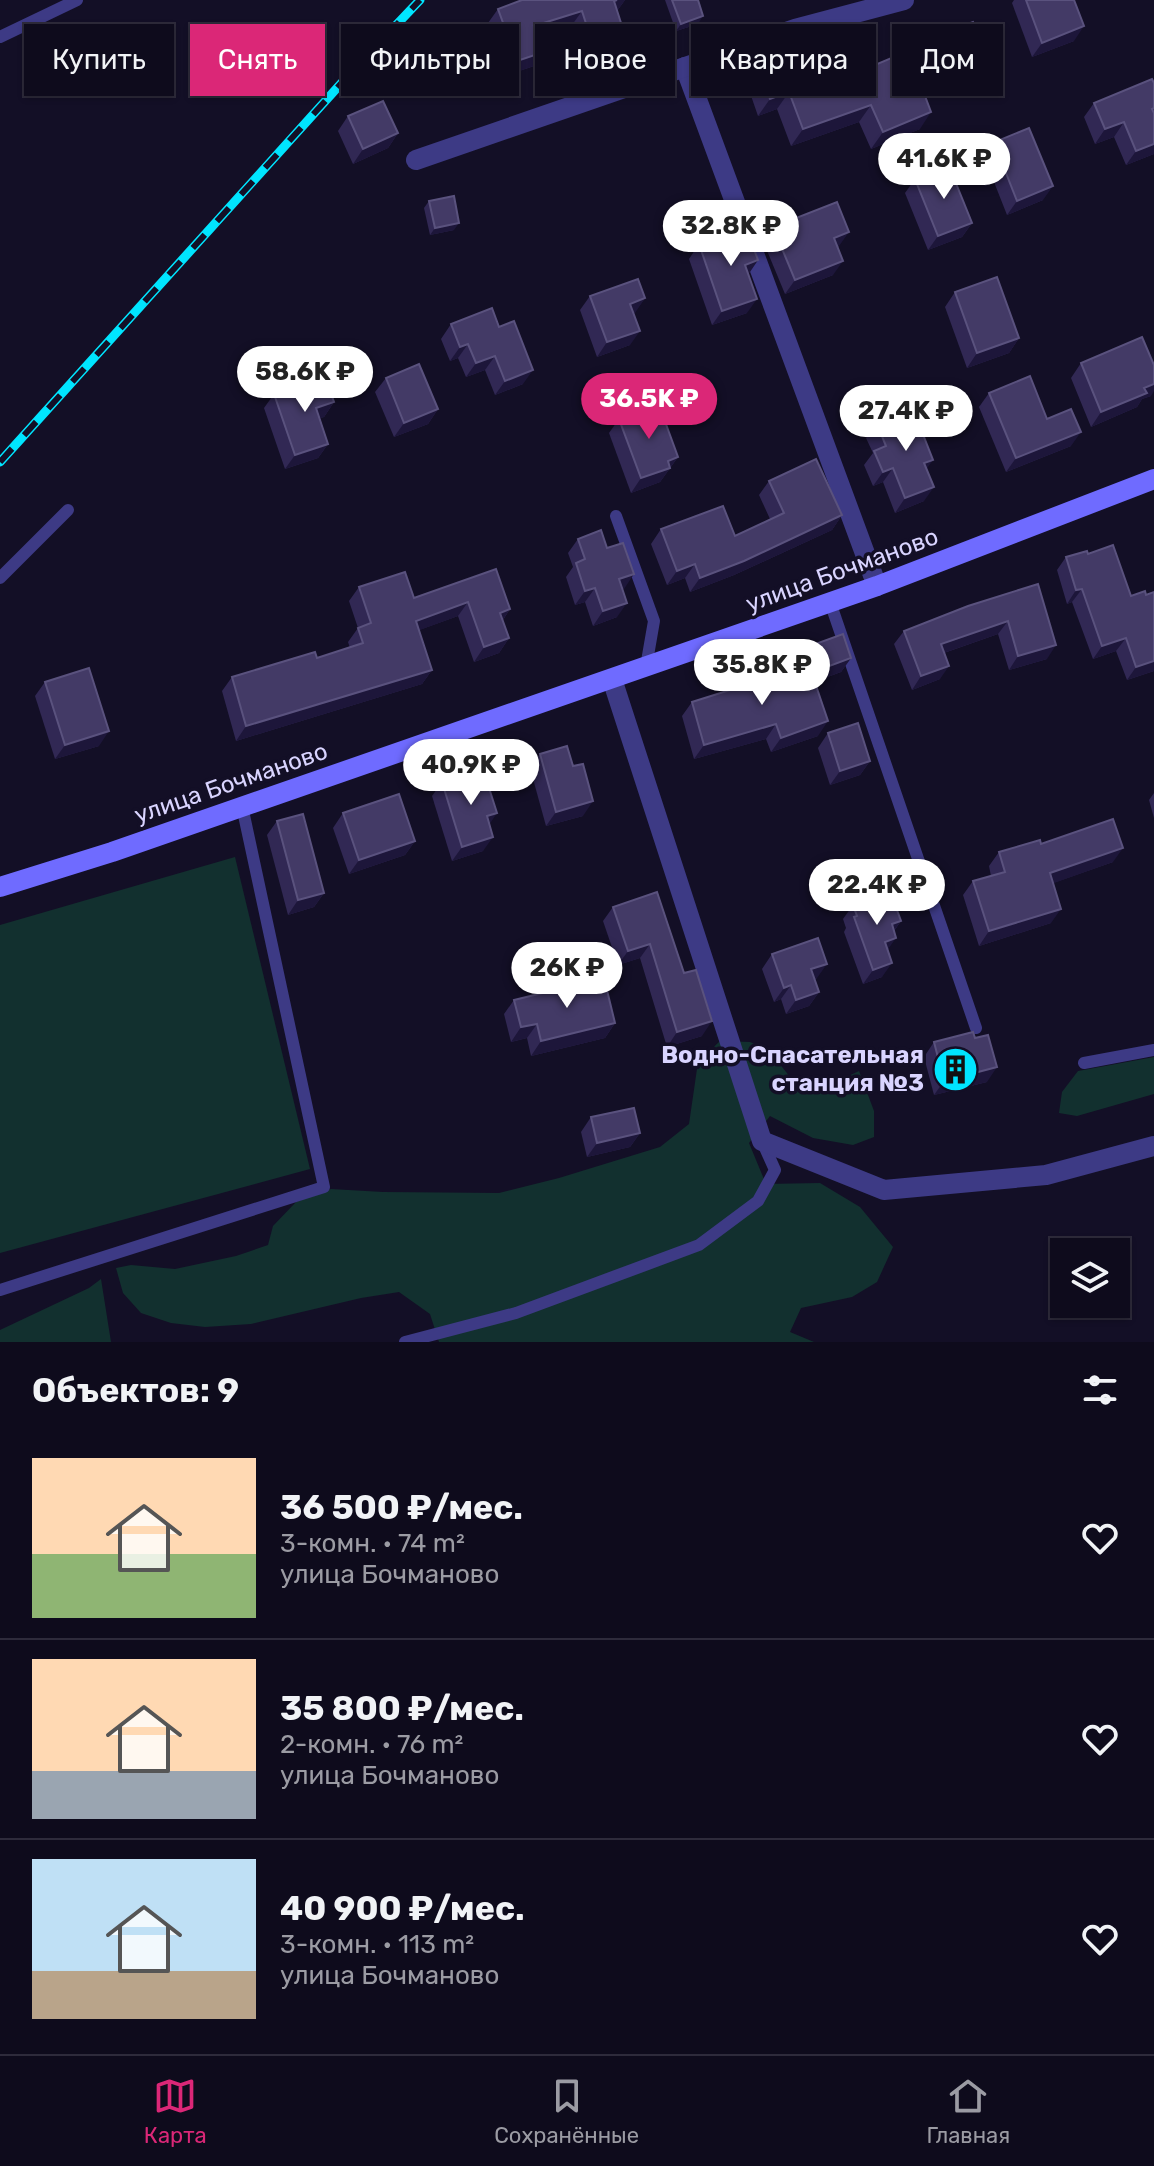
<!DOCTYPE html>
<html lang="ru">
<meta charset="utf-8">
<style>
:root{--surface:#0e0b1c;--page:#171425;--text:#f1f3f6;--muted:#9b9ba3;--line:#2e2b3b;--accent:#db2777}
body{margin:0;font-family:Rubik,sans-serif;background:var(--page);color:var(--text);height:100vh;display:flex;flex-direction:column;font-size:30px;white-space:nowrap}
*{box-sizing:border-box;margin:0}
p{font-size:26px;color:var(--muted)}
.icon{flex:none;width:44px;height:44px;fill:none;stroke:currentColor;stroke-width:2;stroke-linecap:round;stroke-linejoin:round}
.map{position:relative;height:1342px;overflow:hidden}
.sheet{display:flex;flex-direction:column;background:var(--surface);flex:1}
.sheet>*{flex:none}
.top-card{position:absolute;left:24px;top:24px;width:1106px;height:72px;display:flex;gap:16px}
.tools{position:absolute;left:1050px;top:1238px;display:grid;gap:16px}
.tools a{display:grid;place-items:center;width:80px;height:80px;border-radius:0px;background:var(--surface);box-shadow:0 2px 6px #0004,0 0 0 2px var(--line);font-size:40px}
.price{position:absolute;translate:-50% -68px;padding:0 18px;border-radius:28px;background:#fff;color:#222;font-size:26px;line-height:52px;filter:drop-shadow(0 2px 4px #0008)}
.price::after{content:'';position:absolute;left:50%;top:48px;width:24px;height:18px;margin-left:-12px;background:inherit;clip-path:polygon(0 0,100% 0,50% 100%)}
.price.selected{background:var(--accent);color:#fff}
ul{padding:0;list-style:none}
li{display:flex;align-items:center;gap:24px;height:200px;padding:0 32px}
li+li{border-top:2px solid var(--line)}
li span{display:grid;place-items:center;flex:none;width:224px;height:160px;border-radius:0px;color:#555}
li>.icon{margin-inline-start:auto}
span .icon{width:96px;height:96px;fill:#fffc;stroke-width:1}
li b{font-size:34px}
h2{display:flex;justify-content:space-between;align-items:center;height:96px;padding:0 32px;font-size:34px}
.tag{padding:0 28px;border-radius:0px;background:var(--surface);box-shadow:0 2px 6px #0004,0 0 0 2px var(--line);font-size:28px;line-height:72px}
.tag.selected{background:var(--accent);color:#fff}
.tabs{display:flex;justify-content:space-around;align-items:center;height:112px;border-top:2px solid var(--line);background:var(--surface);font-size:22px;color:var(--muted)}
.tabs a{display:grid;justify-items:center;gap:4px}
.tabs .selected{color:var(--accent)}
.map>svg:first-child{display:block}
.green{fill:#12302f}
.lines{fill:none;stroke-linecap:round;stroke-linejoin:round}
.service{stroke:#3d3a85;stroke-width:12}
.minor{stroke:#3d3a85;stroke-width:20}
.secondary{stroke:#6f6bff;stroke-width:20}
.rail-casing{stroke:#00e5ff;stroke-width:9}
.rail{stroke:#130f26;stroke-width:6;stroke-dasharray:18;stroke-linecap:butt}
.wall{fill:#312854}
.shaded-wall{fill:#1d163a}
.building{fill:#433a66;stroke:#5a527e;stroke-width:2}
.labels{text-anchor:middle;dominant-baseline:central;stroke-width:7;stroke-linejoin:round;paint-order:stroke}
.street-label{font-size:24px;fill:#d9d4ff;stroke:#130f26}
.poi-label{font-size:24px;font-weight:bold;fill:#d9d4ff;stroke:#130f26;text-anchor:end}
</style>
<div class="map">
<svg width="1154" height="1342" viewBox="0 0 1154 1342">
<rect width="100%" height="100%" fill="#130f26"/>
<g class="green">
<polygon points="235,857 310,1169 0,1253 0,925"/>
<polygon points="720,1041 750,1042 768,1049 790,1077 827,1086 859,1071 874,1111 874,1137 853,1145 813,1138 770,1116 749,1143 766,1184 820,1183 860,1207 893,1247 877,1282 852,1297 801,1308 790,1332 814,1342 439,1342 430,1314 399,1292 361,1298 251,1324 205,1327 171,1323 141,1313 123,1293 116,1268 131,1265 175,1269 236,1256 268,1245 273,1226 296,1202 331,1189 383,1192 499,1193 559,1178 660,1147 689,1124 698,1062"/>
<polygon points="1154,1057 1154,1094 1077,1116 1059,1113 1062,1092 1078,1071"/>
<polygon points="101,1279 111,1342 0,1342 0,1330 89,1288"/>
</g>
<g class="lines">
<g class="service">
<polyline points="0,37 77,0"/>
<polyline points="616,516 654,621 646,667"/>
<polyline points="0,578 68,510"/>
<polyline points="830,602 976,1028"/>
<polyline points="1084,1063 1154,1050"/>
<polyline points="0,1290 324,1187 242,806"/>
<polyline points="405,1342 516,1313 699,1245 758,1201 775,1170 762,1141"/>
</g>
<g class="minor">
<polyline points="685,67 877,586"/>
<polyline points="416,160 795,29 904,0"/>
<polyline points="612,679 762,1141 884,1190 1046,1175 1154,1146"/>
</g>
<polyline class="secondary" points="0,887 112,852 877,586 1154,479"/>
<defs>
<polyline id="rail" points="0,462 346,78 420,0"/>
</defs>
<use href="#rail" class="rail-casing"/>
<use href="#rail" class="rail"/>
</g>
<g class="wall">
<polygon points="522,0 625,0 617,11 612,41 580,51 572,25 538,36 534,66 507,75 488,23 498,9"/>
<polygon points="665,0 698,0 698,24 676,31"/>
<polygon points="1014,0 1074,0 1074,41 1032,57 1012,3"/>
<polygon points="941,34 984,51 974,65 940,78 930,54 932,51 931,48"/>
<polygon points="760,70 830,84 920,129 871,149 859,122 791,146 777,109 758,116 748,87"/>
<polygon points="1154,83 1154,154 1126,165 1114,137 1095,144 1084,117 1094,103"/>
<polygon points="348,116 398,133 388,148 353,164 338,131"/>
<polygon points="985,146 1043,200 1007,215 994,182 985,186 974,161"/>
<polygon points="915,179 972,223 962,237 928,250 905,193"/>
<polygon points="429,201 454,230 430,235 424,208"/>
<polygon points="773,227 839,246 838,247 833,275 785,294 763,241"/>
<polygon points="699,244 758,260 748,274 747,313 712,325 689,259"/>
<polygon points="955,292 1019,338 1009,353 967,368 945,307"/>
<polygon points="590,296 645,298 634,313 630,345 597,357 580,310"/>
<polygon points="492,308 523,384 495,395 485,370 466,377 458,358 450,361 441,339 451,324"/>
<polygon points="1081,363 1151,396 1142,399 1137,407 1091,427 1071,378"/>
<polygon points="386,378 438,409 428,424 394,437 375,392"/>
<polygon points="989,393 1047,419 1071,446 1006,472 979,407"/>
<polygon points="274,394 334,402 324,417 320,418 328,444 318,458 285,469 264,408"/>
<polygon points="619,419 678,457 660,482 631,493 609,433"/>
<polygon points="877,424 927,469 924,501 895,513 883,482 873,486 864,465 873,453 866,438"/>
<polygon points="769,481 842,515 832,530 734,575 690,592 685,578 667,585 651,544 661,529 735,536 770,519 759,495"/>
<polygon points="578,539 607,548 634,574 622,589 617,617 593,626 585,602 575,605 566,577 573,567 568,553"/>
<polygon points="1088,554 1131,596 1146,595 1154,592 1154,671 1127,680 1116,651 1093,659 1072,602 1067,604 1057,570 1066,557"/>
<polygon points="496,569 510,609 503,620 509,638 499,653 474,662 458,616 419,630 432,670 422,684 236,741 222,691 232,677 317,658 350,648 348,642 358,628 349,601 359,587 414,598"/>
<polygon points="1038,584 1047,659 1009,670 998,634 944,653 940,679 912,690 894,644 904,631"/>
<polygon points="807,647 851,658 841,672 814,682 818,736 771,752 766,739 694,759 682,716 692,702 800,668 797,661"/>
<polygon points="45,682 99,746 55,759 35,696"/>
<polygon points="828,733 870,761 860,775 830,785 818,748"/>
<polygon points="540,754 583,816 546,826 530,768"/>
<polygon points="442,782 490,824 483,851 452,861 432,796"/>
<polygon points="1154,793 1154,818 1149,800"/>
<polygon points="343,813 415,841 405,855 349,874 333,828"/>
<polygon points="277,821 324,893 314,907 288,915 267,835"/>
<polygon points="1041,844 1113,862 1053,883 1051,923 979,946 963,895 973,881 991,876 989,866 999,852"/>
<polygon points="657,892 702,1036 667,1047 640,958 618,965 603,921 613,907"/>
<polygon points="853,905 901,921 894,931 888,950 882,977 863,984 844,932 846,928 843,919"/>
<polygon points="772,954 817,978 815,979 819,992 809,1006 786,1014 781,999 774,1002 762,969"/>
<polygon points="514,1000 615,1023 605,1038 531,1056 527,1038 511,1042 504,1014"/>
<polygon points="934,1042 987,1082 934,1095 924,1057"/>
<polygon points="591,1117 640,1133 630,1147 587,1157 581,1132"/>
</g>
<g class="shaded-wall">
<polygon points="617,0 625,0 617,11 614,1"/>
<polygon points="582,11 572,25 524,40 534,26"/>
<polygon points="703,16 698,24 676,31 681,24"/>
<polygon points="622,26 612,41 580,51 590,36"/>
<polygon points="1084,26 1074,41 1032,57 1042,43"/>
<polygon points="984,51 974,65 940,78 950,64"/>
<polygon points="544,52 534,66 507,75 517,61"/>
<polygon points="789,92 777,109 758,116 770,99"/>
<polygon points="871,105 859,122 791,146 803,129"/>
<polygon points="931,112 920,129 871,149 883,132"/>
<polygon points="1124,122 1114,137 1095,144 1105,129"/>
<polygon points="398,133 388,148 353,164 363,149"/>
<polygon points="1154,144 1154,154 1126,165 1136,151"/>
<polygon points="1004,168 994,182 985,186 995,171"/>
<polygon points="1053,186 1043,200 1007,215 1017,201"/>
<polygon points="459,223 454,230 430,235 435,228"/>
<polygon points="972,223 962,237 928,250 938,236"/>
<polygon points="849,232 839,246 824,253 834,238"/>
<polygon points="758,260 748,275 745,265"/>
<polygon points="843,261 833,275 785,294 795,280"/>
<polygon points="645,298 635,313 620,318 630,304"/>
<polygon points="757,299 747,313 712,325 722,311"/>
<polygon points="640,331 630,345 597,357 607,342"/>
<polygon points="1019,338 1009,353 967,368 977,353"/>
<polygon points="468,344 458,358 450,361 460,347"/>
<polygon points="495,356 485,370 466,377 476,363"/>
<polygon points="533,370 523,384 495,395 505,381"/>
<polygon points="1154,384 1154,391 1151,396 1142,399 1137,407 1091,427 1101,412"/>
<polygon points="334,402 324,417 306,423 316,408"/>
<polygon points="438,409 428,424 394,437 404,423"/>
<polygon points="1081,432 1071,446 1006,472 1016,458"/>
<polygon points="328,444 318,458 285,469 295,455"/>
<polygon points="678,457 660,482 631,493 641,478 668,461"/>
<polygon points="933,460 923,474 924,463"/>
<polygon points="893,468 883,482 873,486 883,472"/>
<polygon points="934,487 924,501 895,513 905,498"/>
<polygon points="842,515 832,530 734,575 690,592 700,578"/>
<polygon points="695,564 685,578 667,585 677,571"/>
<polygon points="634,574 624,589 609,593 619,579"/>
<polygon points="595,588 585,602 575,605 585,591"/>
<polygon points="1082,589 1072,602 1067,604 1076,590"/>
<polygon points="468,602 458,616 406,635 416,621"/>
<polygon points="627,603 617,617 593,626 603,611"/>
<polygon points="510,609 500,624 500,613"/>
<polygon points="1008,621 998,634 932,657 941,644"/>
<polygon points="509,638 499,653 474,662 484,647"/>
<polygon points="1126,638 1116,651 1093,659 1102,646"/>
<polygon points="1056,645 1047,659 1009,670 1018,656"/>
<polygon points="851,658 841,672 806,685 816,671"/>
<polygon points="1154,661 1154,671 1127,680 1136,667"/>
<polygon points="949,666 940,679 912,690 921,676"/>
<polygon points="432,670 422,684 236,741 246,726"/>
<polygon points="828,721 818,736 771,752 781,738"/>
<polygon points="776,724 766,739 694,759 704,745"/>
<polygon points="109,731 99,746 55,759 65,745"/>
<polygon points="870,761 860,775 830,785 840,771"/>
<polygon points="593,801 583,816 546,826 556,812"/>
<polygon points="497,813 487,828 487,816"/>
<polygon points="493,837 483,851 452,861 462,847"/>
<polygon points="415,841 405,855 349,874 359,860"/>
<polygon points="1123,848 1113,862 1040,888 1050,873"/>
<polygon points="324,893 314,907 288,915 298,900"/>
<polygon points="1061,909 1051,923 979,946 989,931"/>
<polygon points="901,921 891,935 892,924"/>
<polygon points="896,938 886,952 885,942"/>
<polygon points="650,944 640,958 618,965 628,951"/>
<polygon points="892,963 882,977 863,984 873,970"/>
<polygon points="827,964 817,978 801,984 811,969"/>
<polygon points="791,985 781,999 774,1002 784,988"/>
<polygon points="819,992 809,1006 786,1014 796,1000"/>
<polygon points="712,1021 702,1036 667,1047 677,1032"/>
<polygon points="615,1023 605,1038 531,1056 541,1041"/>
<polygon points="537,1024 527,1038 511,1042 521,1027"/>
<polygon points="997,1067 987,1082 934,1095 944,1081"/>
<polygon points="640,1133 630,1147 587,1157 597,1143"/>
</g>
<g class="building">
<polygon points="522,0 617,0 614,1 622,26 590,36 582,11 534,26 544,52 517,61 498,9"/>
<polygon points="672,0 698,0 703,16 681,24"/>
<polygon points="1026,0 1074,0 1084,26 1042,43"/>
<polygon points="973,22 984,51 950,64 940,40 943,39 941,34"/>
<polygon points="818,49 830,84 908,51 931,112 883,132 871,105 803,129 789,92 770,99 760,70"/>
<polygon points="1152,79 1154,83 1154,108 1152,109 1154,113 1154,144 1136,151 1124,122 1105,129 1094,103"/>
<polygon points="383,101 398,133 363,149 348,116"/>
<polygon points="1029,128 1053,186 1017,201 1004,168 995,171 985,146"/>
<polygon points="949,166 972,223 938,236 915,179"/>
<polygon points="454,196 459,223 435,228 429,201"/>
<polygon points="837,202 849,232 834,238 843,261 795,280 773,227"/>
<polygon points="746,228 758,260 745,265 757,299 722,311 699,244"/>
<polygon points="997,277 1019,338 977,353 955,292"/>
<polygon points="638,279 645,298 630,304 640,331 607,342 590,296"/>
<polygon points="492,308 499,327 514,321 533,370 505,381 495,356 476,363 468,344 460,347 451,324"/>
<polygon points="1142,337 1154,365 1154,384 1144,388 1147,393 1101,412 1081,363"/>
<polygon points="419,364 438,409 404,423 386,378"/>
<polygon points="1030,376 1047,419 1071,409 1081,432 1016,458 989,393"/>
<polygon points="325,377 334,402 316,408 328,444 295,455 274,394"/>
<polygon points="659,405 678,457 668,461 670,468 641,478 619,419"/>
<polygon points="913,409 933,460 924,463 934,487 905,498 893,468 883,472 874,451 886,446 877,424"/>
<polygon points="816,459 842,515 744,561 700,578 695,564 677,571 661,529 723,506 735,536 784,513 769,481"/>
<polygon points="601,530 607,548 623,543 634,574 619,579 627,603 603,611 595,588 585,591 576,563 585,559 578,539"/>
<polygon points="1113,545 1131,596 1145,591 1146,595 1154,592 1154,661 1136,667 1126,638 1102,646 1082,589 1076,590 1066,557 1087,551 1088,554"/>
<polygon points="496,569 510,609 500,613 509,638 484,647 468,602 416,621 432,670 246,726 232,677 315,652 317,658 363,643 358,628 371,623 359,587 405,572 414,598"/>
<polygon points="1038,584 1056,645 1018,656 1008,621 941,644 949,666 921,676 904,631 968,606"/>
<polygon points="843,634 851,658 816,671 807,647"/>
<polygon points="809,665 828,721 781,738 776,724 704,745 692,702"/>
<polygon points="89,668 109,731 65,745 45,682"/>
<polygon points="858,723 870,761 840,771 828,733"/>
<polygon points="567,746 573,766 583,764 593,801 556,812 540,754"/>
<polygon points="483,769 497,813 487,816 493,837 462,847 442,782"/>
<polygon points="399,794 415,841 359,860 343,813"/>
<polygon points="303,814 324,893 298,900 277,821"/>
<polygon points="1113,819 1123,848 1050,873 1061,909 989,931 973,881 1005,872 999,852 1040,840 1041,844"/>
<polygon points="890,891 901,921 892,924 896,938 885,942 892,963 873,970 854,917 857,916 853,905"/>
<polygon points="657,892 684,973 696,970 712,1021 677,1032 650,944 628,951 613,907"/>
<polygon points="818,938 827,964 811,969 819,992 796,1000 791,985 784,988 772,954"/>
<polygon points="604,978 615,1023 541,1041 537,1024 521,1027 514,1000"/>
<polygon points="973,1032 975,1038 988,1035 997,1067 944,1081 934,1042"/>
<polygon points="634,1108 640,1133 597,1143 591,1117"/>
</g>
<defs>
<symbol id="building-disc" viewBox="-11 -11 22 22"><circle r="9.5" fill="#00e5ff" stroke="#130f26"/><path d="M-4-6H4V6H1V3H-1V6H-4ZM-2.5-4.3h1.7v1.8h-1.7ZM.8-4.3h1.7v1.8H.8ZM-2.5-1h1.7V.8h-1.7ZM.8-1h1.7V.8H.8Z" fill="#111"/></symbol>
</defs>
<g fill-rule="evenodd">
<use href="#building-disc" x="930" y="1044" width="51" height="51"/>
</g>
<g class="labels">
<g class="street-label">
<text transform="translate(842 570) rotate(-20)">улица Бочманово</text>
<text transform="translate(231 783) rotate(-19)">улица Бочманово</text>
</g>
<g class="poi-label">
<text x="924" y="1055">Водно-Спасательная<tspan x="924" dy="28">станция №3</tspan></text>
</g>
</g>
</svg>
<div class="tools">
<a><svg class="icon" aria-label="layers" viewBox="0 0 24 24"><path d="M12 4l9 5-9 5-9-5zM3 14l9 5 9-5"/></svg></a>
</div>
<b class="price" style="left:944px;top:201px">41.6K ₽</b>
<b class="price" style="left:731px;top:268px">32.8K ₽</b>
<b class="price" style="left:305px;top:414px">58.6K ₽</b>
<b class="price selected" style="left:649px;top:441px">36.5K ₽</b>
<b class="price" style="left:906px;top:453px">27.4K ₽</b>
<b class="price" style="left:762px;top:707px">35.8K ₽</b>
<b class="price" style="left:471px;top:807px">40.9K ₽</b>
<b class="price" style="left:877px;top:927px">22.4K ₽</b>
<b class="price" style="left:567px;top:1010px">26K ₽</b>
<div class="top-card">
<a class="tag">Купить</a>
<a class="tag selected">Снять</a>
<a class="tag">Фильтры</a>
<a class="tag">Новое</a>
<a class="tag">Квартира</a>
<a class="tag">Дом</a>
</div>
</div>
<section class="sheet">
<h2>Объектов: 9<svg class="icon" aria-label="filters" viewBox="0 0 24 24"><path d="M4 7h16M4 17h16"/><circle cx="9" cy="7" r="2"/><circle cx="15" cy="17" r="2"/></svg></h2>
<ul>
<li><span style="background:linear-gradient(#ffd9b3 60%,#8fb573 0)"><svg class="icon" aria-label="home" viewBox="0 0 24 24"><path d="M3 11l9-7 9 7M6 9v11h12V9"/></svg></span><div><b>36 500 ₽/мес.</b><p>3-комн. · 74 m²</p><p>улица Бочманово</p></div><svg class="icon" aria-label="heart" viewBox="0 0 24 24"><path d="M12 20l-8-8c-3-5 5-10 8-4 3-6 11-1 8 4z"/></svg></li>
<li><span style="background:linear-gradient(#ffd9b3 70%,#9aa5b1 0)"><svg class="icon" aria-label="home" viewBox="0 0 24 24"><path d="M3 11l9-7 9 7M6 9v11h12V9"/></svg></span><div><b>35 800 ₽/мес.</b><p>2-комн. · 76 m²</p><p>улица Бочманово</p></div><svg class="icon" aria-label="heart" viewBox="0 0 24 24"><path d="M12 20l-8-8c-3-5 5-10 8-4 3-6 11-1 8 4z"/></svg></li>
<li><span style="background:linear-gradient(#bfe0f5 70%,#b9a48a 0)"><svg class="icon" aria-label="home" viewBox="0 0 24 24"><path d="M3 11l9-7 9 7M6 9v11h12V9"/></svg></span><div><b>40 900 ₽/мес.</b><p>3-комн. · 113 m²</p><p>улица Бочманово</p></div><svg class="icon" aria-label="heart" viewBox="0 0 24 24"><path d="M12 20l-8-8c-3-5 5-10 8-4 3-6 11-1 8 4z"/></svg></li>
</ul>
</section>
<nav class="tabs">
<a class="selected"><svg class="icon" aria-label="map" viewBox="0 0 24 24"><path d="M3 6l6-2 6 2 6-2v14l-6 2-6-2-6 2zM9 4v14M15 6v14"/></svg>Карта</a>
<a><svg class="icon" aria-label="saved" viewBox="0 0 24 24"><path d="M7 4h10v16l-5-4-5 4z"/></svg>Сохранённые</a>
<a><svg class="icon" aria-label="home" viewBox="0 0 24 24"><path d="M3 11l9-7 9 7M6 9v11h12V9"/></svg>Главная</a>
</nav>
